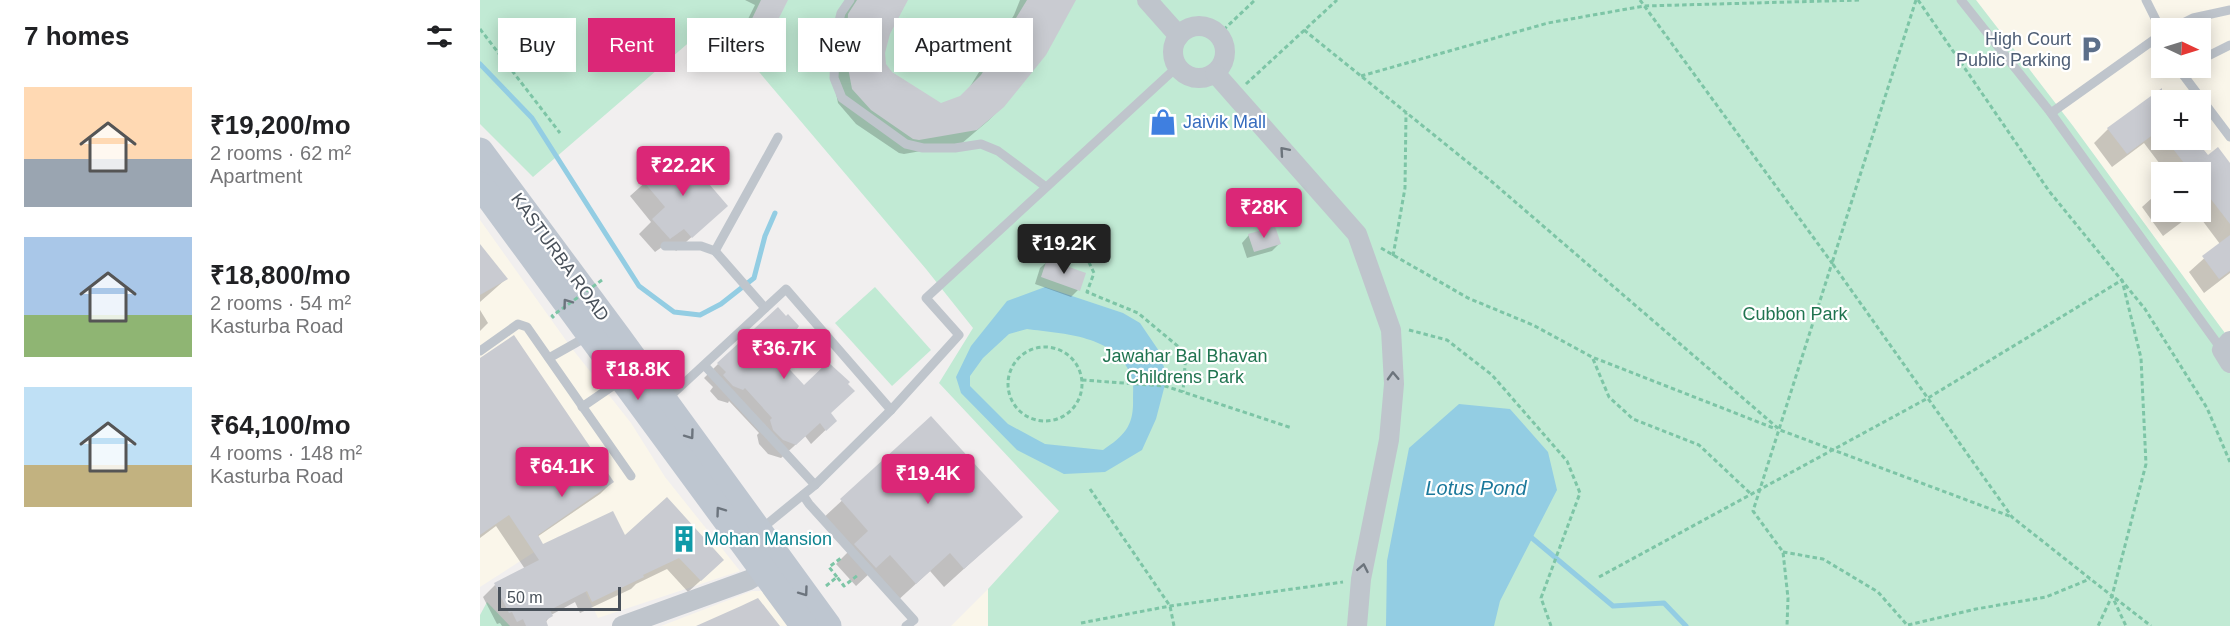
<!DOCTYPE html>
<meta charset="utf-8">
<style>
:root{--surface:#fff;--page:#f2f2f2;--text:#202124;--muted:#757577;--accent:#db2777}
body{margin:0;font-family:Arial,sans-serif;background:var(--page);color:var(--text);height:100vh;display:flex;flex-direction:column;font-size:22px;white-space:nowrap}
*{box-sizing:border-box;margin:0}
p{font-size:20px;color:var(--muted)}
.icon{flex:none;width:33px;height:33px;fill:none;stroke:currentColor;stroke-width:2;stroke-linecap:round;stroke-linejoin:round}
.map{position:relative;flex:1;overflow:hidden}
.details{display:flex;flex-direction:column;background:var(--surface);width:480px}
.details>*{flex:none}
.banner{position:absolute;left:18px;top:18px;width:570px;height:54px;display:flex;gap:12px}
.needle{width:39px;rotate:94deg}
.controls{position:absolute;left:1671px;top:18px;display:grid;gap:12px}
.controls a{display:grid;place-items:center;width:60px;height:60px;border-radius:0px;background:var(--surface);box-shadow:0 3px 15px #0003;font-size:30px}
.scale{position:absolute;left:18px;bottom:15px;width:123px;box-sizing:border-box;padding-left:6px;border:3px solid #49515a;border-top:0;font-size:16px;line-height:21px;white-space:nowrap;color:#49515a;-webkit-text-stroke:4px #fff;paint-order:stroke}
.price{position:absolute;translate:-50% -51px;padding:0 14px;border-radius:6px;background:var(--accent);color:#fff;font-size:20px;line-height:39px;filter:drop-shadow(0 2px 3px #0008)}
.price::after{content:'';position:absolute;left:50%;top:36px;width:18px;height:14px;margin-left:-9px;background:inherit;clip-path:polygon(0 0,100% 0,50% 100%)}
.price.on{background:#222;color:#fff}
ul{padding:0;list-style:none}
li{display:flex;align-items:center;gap:18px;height:150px;padding:0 24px}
li span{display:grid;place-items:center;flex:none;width:168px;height:120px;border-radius:0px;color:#555}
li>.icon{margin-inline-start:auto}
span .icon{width:72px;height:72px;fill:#fffc;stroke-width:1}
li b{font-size:26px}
h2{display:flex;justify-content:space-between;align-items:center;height:72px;padding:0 24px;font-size:26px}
.tag{padding:0 21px;border-radius:0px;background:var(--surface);box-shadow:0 3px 15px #0003;font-size:21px;line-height:54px}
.tag.on{background:var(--accent);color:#fff}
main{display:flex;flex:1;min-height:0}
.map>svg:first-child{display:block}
.commercial{fill:#faf6ea;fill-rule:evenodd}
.green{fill:#c1ead4}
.water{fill:#93cde3;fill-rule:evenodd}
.shadow{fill:#0003}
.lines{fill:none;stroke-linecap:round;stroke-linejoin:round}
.stream{stroke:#93cde3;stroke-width:5}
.building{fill:#c9cbd1}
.path{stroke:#7dc5a6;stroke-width:3;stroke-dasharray:4.5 3;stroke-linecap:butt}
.lane{stroke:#bfc5cc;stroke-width:9}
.street{stroke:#bfc5cc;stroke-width:20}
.secondary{stroke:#bec6d0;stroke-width:27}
.path-bridge{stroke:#7dc5a6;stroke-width:3;stroke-dasharray:4.5 3;stroke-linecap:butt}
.oneway{stroke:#6c747c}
.oneway2{stroke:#6c747d}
.labels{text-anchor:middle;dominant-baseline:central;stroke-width:4.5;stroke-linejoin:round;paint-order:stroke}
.service-label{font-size:18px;fill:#4e5e75;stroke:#fff;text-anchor:end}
.shop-label{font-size:18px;fill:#366cbe;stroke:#fff;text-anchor:start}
.street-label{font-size:18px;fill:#49515a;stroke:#fff}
.park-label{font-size:18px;fill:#207450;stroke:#fff}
.culture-label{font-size:18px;fill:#0d838f;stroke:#fff;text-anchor:start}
.water-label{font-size:20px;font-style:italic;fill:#1b789b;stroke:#fff}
</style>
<main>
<section class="details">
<h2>7 homes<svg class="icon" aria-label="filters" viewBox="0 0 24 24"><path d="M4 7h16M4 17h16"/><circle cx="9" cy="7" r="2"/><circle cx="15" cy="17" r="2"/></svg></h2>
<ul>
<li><span style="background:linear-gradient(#ffd9b3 60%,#9aa5b1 0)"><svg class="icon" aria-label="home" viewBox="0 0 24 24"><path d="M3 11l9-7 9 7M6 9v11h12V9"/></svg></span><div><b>₹19,200/mo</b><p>2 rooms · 62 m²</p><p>Apartment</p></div></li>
<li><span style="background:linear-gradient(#a9c7e8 65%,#8fb573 0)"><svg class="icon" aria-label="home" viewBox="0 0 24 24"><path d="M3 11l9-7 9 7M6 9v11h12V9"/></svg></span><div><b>₹18,800/mo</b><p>2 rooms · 54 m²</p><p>Kasturba Road</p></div></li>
<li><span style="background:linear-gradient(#bfe0f5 65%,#c2b280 0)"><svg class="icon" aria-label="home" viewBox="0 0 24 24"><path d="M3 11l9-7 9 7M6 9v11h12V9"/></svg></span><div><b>₹64,100/mo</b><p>4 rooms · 148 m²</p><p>Kasturba Road</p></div></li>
</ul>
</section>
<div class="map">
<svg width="1750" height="626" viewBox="0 0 1750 626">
<rect width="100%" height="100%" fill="#f1efef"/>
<g class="commercial">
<path d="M1496 0H1750V340L1593 126ZM1682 28H1720V68H1682ZM1682 100H1720V140H1682ZM1682 172H1720V212H1682Z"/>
<polygon points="0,220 90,346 151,423 185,477 260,571 118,618 79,536 0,587"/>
<polygon points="508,589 508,626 471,626"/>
<polygon points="272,591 284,591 307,626 181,626"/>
</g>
<g class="green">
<polygon points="0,0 1496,0 1593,126 1750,340 1750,626 508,626 508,589 579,511 459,383 493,328 446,269 235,20 53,177 0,124"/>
<polygon points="395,287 451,350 412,386 355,323"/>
<polygon points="7,602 30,626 0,626 0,615"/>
</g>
<g class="water">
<path d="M565 287 643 313 660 323 679 351 687 377 676 419 662 450 625 472 584 474 537 450 481 393 476 377 491 346 527 301ZM547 329C584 334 635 335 651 375 654 381 653 391 653 398 654 426 645 435 623 450L565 444 528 424 490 386V376L503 358 529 334Z"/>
<polygon points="979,404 1030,409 1068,452 1077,490 1020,601 1014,626 906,626 907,561 929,448"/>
</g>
<g class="shadow">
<polygon points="265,0 306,0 289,35 279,44 260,35 275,5"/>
<polygon points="369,0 427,0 409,34 404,53 404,65 411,73 461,105 480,97 488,90 534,15 540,0 594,0 523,106 508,121 481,144 424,154 419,153 376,124 358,103 352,73 354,30"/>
<polygon points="1679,92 1685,100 1682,100 1682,140 1714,140 1727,157 1750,166 1750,273 1724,293 1709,272 1740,244 1716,212 1720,212 1720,172 1686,172 1664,143 1632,167 1614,143 1628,129"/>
<polygon points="199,152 246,206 196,251 189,242 175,252 159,234 171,222 150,196"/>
<polygon points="1682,189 1682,212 1715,212 1683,236 1662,207"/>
<polygon points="769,235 799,244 792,251 767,258 762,243"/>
<polygon points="0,246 26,279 0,302"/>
<polygon points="568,261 598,290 591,297 555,284 560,268"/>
<polygon points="0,310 8,323 0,331"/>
<polygon points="0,360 132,482 120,494 57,537 62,546 144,537 186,499 230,572 208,592 187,569 156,584 151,589 100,613 95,602 71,615 65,623 67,626 22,626 20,623 17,624 3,597 15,585 45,569 16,526 0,538"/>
<polygon points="238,364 349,414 355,421 331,444 325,436 301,458 288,454 279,444 277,435 279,433 249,401 248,403 238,400 230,391 233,387 224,378"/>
<polygon points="451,418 541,517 464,587 450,571 416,602 390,573 376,586 356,564 369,551 341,520"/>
</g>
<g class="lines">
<g class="stream">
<polyline points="0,64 52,118 159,286 194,312 220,315 241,304 274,278 285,236 295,213"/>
<polyline points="1052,538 1133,606 1184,603 1206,626"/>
</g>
</g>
<g class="building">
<polygon points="281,0 308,0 290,36 269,25"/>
<polygon points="377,0 428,0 410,34 405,53 406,64 412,72 461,103 480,96 501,75 547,0 596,0 566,55 524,107 497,130 439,140 433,139 391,110 372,89 366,57 368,14"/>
<polygon points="1682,88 1682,128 1647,154 1627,128"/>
<polygon points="1686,140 1716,140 1728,155 1738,147 1750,163 1750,224 1730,198 1720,205 1720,172 1711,172"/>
<polygon points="199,149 248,206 212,238 204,229 190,239 172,219 185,207 163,181"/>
<polygon points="795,226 801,244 774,252 768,234"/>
<polygon points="1750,235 1750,271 1739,279 1722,256"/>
<polygon points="0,244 28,279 0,295"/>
<polygon points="567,259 606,273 600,291 561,277"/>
<polygon points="298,307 306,316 308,314 319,326 317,329 325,338 301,360 324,385 348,362 370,382 368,384 375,391 351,413 357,421 346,431 340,423 316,445 303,440 293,430 290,420 292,418 265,388 263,390 253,386 243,375 246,372 237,363"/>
<polygon points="34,335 134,482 58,535 63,544 133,511 145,535 187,497 244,560 221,581 199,558 163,575 164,577 112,602 107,591 70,610 73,616 66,620 68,626 46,626 43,619 37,622 32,612 29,613 14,583 59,560 29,515 0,535 0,358"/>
<polygon points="451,416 543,517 484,569 470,553 436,584 410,555 396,568 374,544 388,531 360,499"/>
<polygon points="278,598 300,626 216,626 261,606"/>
</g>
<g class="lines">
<g class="path">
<polyline points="1160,0 1352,263 1273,511 1303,552 1308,598 1307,626"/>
<polyline points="1436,0 1352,263 1532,517 1632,596 1646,626"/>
<polyline points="1438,0 1569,191 1665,309 1727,408 1750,462"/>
<polyline points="0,29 80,133"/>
<polyline points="824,30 1011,181 1300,430 1532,517"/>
<polyline points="738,35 775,0"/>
<polyline points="881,76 1068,23 1164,6 1382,0"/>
<polyline points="766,84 857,0"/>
<polyline points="596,235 614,273 607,292 658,313 706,353 703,392"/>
<polyline points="901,248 988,298 1053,325 1112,357 1296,429"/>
<polyline points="913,256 925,188 926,113"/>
<polyline points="929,330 967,340 1012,375 1087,461 1100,493 1061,598 1071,626"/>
<circle cx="565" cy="384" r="37"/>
<polyline points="1113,359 1129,397 1153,419 1219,445 1271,494"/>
<polyline points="602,380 685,386 812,428"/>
<polyline points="610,489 690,606 694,626"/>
<polyline points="1303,552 1343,559 1398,592 1428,626"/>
<polyline points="357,577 349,567 361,558"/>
<polyline points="1119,577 1448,398 1642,280 1661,358 1666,464 1632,596 1618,626"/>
<polyline points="346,586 357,577 364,586 378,575"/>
<polyline points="1635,598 1671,626"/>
<polyline points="601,623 690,606 863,582"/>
<polyline points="1428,625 1496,609 1566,597 1610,579"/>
</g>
<g class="lane">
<polyline points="370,0 361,13 356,33 354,78 362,98 426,144 443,148 475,148 501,144 518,151 566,187"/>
<polyline points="1481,0 1571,113 1742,350"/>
<polyline points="1666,0 1682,32"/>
<polyline points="1693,28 1713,18 1750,10"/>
<polyline points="1720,60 1750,45"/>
<polyline points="1698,68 1750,137"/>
<polyline points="1571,113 1682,34"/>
<polyline points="185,246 221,246 235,251 285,308"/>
<polyline points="235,251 298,137"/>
<polyline points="0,351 38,324 47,327 151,476"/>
<polyline points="69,358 108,336"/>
<polyline points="225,366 335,485"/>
<polyline points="187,399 306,289 411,410"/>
<polyline points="102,407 140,381"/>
<polyline points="323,495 329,504 434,620 426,626"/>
<polyline points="281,529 335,485 411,410 479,335 446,298 697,67"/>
</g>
<g class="street">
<polyline points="667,0 699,36"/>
<circle cx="719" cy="52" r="26"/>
<polyline points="735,73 877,234 911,330 914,384 909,440 881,579 877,626"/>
<polyline points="1750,341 1742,350 1750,363"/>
<polyline points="142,626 269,580 284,571"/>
</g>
<g class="secondary">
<polyline points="0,151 138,337 348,626"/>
<polyline points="0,185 324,626"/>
</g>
<polyline class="path-bridge" points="74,318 72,316 122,280"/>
</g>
<defs><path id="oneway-chevron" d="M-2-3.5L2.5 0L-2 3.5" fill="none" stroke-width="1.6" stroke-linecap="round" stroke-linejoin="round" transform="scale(1.5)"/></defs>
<g class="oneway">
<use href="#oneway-chevron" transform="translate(804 151) rotate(-131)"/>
<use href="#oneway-chevron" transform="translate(913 376) rotate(-92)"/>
<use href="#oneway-chevron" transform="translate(883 568) rotate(-79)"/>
</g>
<g class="oneway2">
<use href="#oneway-chevron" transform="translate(87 303) rotate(-126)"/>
<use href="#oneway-chevron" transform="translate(210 435) rotate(54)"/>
<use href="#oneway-chevron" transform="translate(240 511) rotate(-126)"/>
<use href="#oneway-chevron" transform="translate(324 592) rotate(54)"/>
</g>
<defs>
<symbol id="parking-bare" viewBox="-9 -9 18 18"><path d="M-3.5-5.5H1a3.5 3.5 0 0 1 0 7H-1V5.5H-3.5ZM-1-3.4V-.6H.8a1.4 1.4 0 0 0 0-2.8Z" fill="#5c6f8a" stroke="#fff" stroke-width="2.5" paint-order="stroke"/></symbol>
<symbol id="shop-bare" viewBox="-9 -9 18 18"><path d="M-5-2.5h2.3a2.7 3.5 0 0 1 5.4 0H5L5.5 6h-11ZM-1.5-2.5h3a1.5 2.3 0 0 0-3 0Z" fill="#3f7fe0" stroke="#fff" stroke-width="2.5" paint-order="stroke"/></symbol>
<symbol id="building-bare" viewBox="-9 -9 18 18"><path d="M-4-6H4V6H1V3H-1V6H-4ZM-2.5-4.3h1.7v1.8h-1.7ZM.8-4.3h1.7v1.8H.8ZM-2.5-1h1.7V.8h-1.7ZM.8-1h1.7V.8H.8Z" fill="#0f9aa8" stroke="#fff" stroke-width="2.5" paint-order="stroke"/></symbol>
</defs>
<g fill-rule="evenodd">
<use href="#parking-bare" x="1592" y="30" width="38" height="38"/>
<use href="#shop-bare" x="664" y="103" width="38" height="38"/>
<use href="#building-bare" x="185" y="520" width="38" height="38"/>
</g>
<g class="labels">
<g class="service-label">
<text x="1591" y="39">High Court<tspan x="1591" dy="21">Public Parking</tspan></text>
</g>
<g class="shop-label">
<text x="703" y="122">Jaivik Mall</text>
</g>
<g class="street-label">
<text transform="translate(80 257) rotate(54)">KASTURBA ROAD</text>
</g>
<g class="park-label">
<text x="1315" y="314">Cubbon Park</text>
<text x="705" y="356">Jawahar Bal Bhavan<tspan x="705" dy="21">Childrens Park</tspan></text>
</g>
<g class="culture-label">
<text x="224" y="539">Mohan Mansion</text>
</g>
<g class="water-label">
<text x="996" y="488">Lotus Pond</text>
</g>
</g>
</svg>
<div class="controls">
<a><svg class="needle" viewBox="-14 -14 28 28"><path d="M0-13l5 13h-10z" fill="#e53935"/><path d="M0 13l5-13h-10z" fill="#757577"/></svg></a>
<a>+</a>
<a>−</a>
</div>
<div class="scale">50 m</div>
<b class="price" style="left:203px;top:197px">₹22.2K</b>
<b class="price" style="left:784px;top:239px">₹28K</b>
<b class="price on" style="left:584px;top:275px">₹19.2K</b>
<b class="price" style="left:304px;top:380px">₹36.7K</b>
<b class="price" style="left:158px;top:401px">₹18.8K</b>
<b class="price" style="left:82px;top:498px">₹64.1K</b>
<b class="price" style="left:448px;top:505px">₹19.4K</b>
<div class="banner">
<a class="tag">Buy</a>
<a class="tag on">Rent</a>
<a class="tag">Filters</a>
<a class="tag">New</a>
<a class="tag">Apartment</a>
</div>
</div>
</main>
